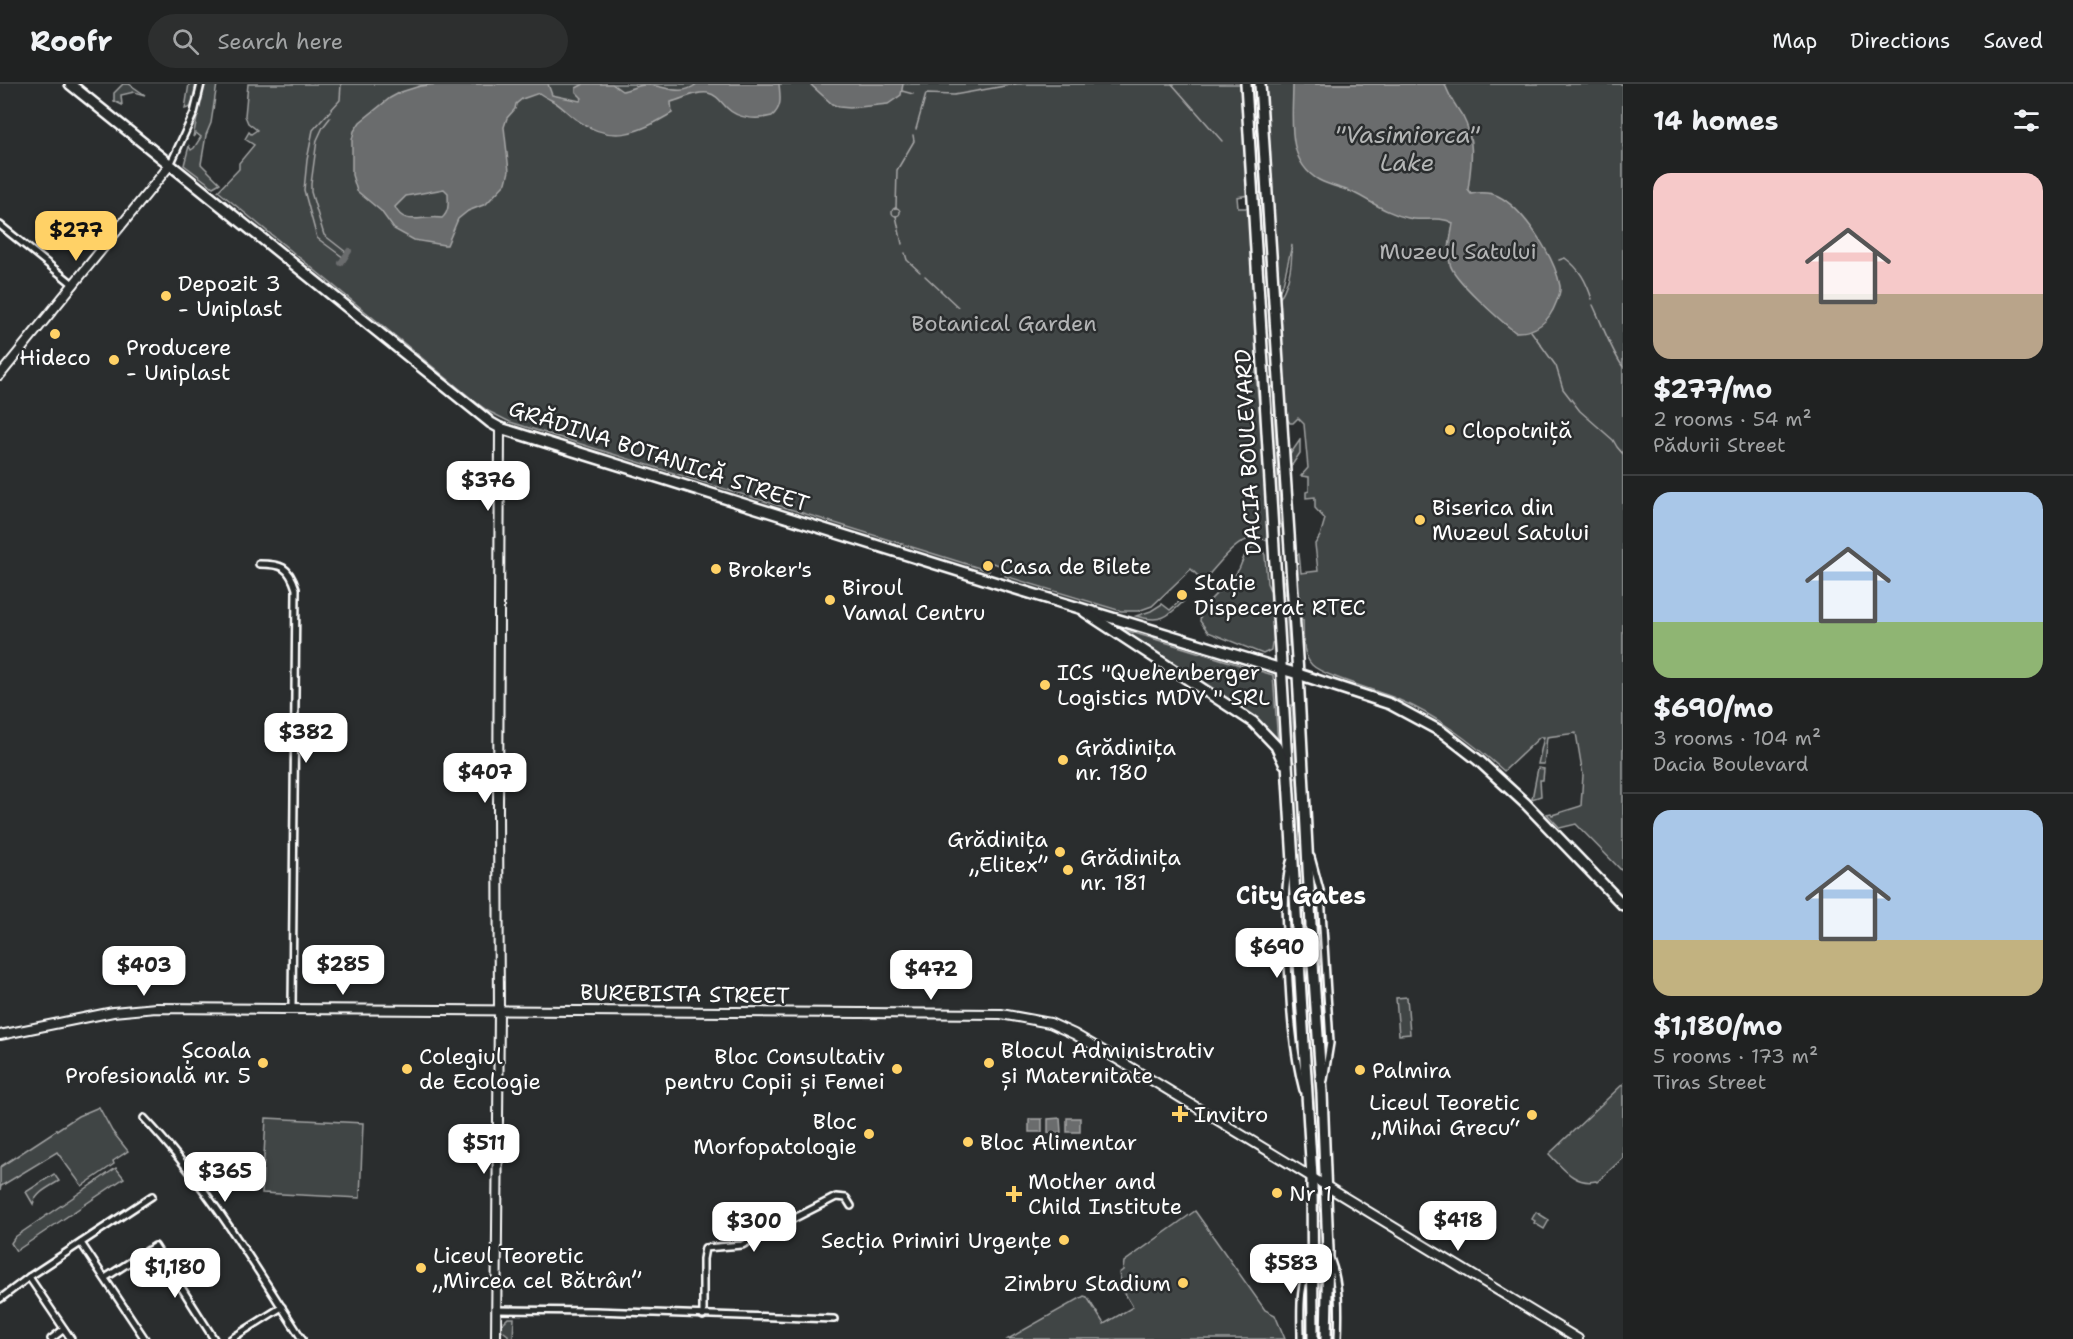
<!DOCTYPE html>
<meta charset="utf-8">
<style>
:root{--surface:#202222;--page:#2d2f2f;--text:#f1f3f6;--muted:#a2a4a5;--line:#3d3f40;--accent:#ffd166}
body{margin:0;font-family:"Shantell Sans",sans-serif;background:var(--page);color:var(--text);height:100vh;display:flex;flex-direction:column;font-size:22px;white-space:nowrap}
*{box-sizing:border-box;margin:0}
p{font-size:20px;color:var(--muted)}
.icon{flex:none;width:33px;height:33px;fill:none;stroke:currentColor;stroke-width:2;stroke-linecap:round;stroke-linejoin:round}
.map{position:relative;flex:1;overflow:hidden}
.details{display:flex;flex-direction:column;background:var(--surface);width:450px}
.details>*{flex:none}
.price{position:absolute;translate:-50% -51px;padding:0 14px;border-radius:12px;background:#fff;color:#222;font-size:20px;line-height:39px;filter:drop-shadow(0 2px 3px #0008)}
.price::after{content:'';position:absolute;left:50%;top:36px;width:18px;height:14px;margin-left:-9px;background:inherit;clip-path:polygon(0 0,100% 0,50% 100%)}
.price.on{background:var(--accent);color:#111}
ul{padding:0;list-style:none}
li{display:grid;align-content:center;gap:12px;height:318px;padding:0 30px}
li+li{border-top:2px solid var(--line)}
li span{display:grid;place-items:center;height:186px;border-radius:18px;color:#555}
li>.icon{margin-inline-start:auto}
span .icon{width:108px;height:108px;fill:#fffc;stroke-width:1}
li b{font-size:26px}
h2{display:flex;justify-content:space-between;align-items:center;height:72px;padding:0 30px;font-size:26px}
header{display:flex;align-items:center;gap:36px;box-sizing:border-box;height:84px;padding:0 30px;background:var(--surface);border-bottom:2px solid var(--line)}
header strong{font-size:28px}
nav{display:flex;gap:33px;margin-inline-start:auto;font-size:21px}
.search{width:420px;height:54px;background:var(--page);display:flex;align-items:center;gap:15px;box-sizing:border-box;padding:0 21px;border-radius:33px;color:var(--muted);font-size:22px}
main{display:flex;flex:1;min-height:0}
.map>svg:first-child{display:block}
.green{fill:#414445;stroke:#a0a2a2;stroke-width:1.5}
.water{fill:#6a6c6d;stroke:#a6a7a7;stroke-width:1.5;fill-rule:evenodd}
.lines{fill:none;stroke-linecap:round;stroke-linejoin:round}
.stream{stroke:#a6a7a7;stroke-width:1.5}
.canal{stroke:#6a6c6d;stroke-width:6}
.street-casing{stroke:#fff;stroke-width:10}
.secondary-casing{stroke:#fff;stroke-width:12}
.primary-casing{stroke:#fff;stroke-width:14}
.street{stroke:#2a2d2e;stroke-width:5}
.secondary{stroke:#2a2d2e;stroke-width:8}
.primary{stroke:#2a2d2e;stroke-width:9}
.poi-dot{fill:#ffd166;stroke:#2a2d2e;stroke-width:2}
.labels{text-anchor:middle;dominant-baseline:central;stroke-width:5;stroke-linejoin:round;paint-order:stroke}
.park-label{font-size:22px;fill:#b3b4b5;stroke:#2a2d2e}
.poi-label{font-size:22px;fill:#fff;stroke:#2a2d2e;text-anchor:start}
.street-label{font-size:22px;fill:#fff;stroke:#2a2d2e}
.water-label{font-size:24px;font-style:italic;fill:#b4b6b6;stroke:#2a2d2e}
.neighbourhood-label{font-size:24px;font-weight:bold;fill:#fff;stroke:#2a2d2e}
</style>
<header>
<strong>Roofr</strong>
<div class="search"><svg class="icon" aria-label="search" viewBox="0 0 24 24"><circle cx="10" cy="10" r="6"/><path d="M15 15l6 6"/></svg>Search here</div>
<nav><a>Map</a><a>Directions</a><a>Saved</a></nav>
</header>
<main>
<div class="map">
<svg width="1623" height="1255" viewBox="0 0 1623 1255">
<rect width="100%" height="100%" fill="#2a2d2e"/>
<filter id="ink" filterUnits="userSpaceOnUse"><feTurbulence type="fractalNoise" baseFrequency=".0167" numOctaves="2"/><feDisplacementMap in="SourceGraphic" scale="12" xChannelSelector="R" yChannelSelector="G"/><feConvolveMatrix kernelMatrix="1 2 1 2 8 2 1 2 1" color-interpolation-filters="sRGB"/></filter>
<g filter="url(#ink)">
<g class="green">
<polygon points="123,0 129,0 145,11 134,8 121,11 122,21 114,17 114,9"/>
<polygon points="189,0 196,0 191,23 185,25"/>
<polygon points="204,0 217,0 211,39 206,51 201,80 220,99 213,103 184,81 189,62 191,66 194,64 201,53 196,49 193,53"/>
<path d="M248 0H1243L1249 111 1237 113 1238 124H1250L1256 237V292L1261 342 1268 457C1242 443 1220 480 1203 497L1191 485 1152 522 1138 527H1121L1005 492 1006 489 1001 488 1003 482 992 479 989 487 510 338 488 327 477 319 218 107 239 85V79L254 61 245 55 249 48 251 50 257 46 248 39 245 32Z"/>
<polygon points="1251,0 1255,0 1261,109 1257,109"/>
<path d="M1262 0H1623V788L1576 740 1560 744 1547 730 1551 729 1552 731 1581 722 1583 691 1576 649 1547 653 1544 680H1538L1544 653H1540L1504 687C1471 658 1438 632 1397 615 1379 607 1323 592 1312 581 1301 570 1304 550 1303 536H1300L1295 471 1299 470 1301 489 1318 487 1315 460 1320 452 1325 435 1315 424V413L1306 414V408L1309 407V393L1301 392 1308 384 1304 340 1298 334 1293 339H1290L1286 333 1276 220C1289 202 1292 183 1292 161L1283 200 1276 213Z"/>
<polygon points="1258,122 1262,122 1273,293 1271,295 1269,294"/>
<polygon points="1271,302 1273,303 1281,443 1279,445 1269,303"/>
<polygon points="1300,356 1300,369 1290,384 1289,372"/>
<path d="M1254 462 1261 464 1265 471 1267 499 1272 511 1275 558 1272 559 1271 566 1263 570 1208 548 1200 537C1201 516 1229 503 1239 485 1243 477 1244 467 1254 462Z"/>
<polygon points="1282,491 1284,492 1289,562 1285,562"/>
<path d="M1182 515 1184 517C1167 534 1160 539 1136 532L1151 527 1162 520 1170 526Z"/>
<polygon points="1115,543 1273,591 1278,659 1259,638"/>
<polygon points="1292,621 1296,677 1294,679 1293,677 1289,622"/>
<polygon points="1538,684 1544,685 1543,696 1540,696 1541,712 1532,715"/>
<polygon points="1296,693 1297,694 1309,877 1305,877 1294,696"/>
<polygon points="1314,799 1319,820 1322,876 1318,877"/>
<polygon points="1289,802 1295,878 1291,878 1288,822"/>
<polygon points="1318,882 1323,882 1326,944 1324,966"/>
<polygon points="1305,883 1309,883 1319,1056 1316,1057"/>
<polygon points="1291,884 1296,884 1300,968 1296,954"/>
<polygon points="1407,913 1410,950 1399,951 1396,914"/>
<path d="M1623 1000V1074L1597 1098 1596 1097C1575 1102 1562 1083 1549 1070Z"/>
<polygon points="99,1023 112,1047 128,1067 113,1077 114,1080 82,1102 57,1068 1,1102 0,1106 0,1083 78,1032"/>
<polygon points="266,1034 363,1039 360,1114 262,1109"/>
<polygon points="116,1084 124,1094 16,1167 11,1159 15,1153"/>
<path d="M54 1090 59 1097C49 1103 36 1109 33 1120L26 1108Z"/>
<polygon points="1195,1127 1265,1226 1275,1231 1285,1255 1008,1255 1084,1212 1087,1213 1104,1240 1133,1223 1124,1208 1119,1189 1123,1186 1124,1178"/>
<polygon points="1536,1128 1549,1136 1544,1145 1534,1139 1535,1137 1532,1135"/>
<polygon points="1318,1137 1322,1137 1321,1255 1318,1255"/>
<polygon points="1307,1210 1308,1255 1304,1255 1304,1231"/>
<polygon points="1332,1210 1335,1229 1335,1255 1331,1255"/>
<polygon points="508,1234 514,1234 513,1255 508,1255 508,1251 500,1245 502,1240"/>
</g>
<g class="water">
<path d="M439 0H548L552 11 580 17 582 14 576 8V4L584 0H612L622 7C630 6 637 1 645 1 664 0 678 14 697 0H779C780 12 783 23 772 32 757 36 738 35 727 24 721 18 717 11 708 9 696 7 683 15 671 18L672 29C638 49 613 61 577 36 568 30 561 21 551 16 547 14 543 12 539 9L522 15 516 20 515 25 507 34 504 43 509 87 506 99 486 120 468 127 458 135 447 161H444L414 156 394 145 381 127 357 107 352 91V56L354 47 360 38 390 14 401 8 420 2ZM444 105 448 109C448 118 450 127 442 134 422 131 404 143 395 123L406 112Z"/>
<polygon points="810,0 903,0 901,11 888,20 850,24 839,23 832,20"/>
<path d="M1293 0H1445C1449 13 1456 22 1463 33 1476 57 1471 81 1468 106L1471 110C1481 108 1489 108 1498 112 1524 125 1555 174 1560 202 1561 208 1558 214 1556 219 1549 238 1535 249 1515 248 1501 237 1453 195 1450 180 1447 166 1451 153 1453 139 1439 131 1423 138 1408 134 1388 130 1372 118 1354 109 1343 104 1330 102 1319 96 1285 77 1293 33 1293 0Z"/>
<polygon points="1060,1034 1061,1048 1048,1049 1048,1035"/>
<rect x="1067" y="1034" width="13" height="14"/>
<rect x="1029" y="1035" width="13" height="13"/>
</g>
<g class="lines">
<g class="stream">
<polyline points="341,0 340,16 313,46 307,76 304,106 317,154 344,174"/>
<polyline points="1172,0 1222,57"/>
<polyline points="902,7 913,10"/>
<polyline points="330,34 323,43 317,56 311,100 311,108 324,151 347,169"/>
<polyline points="916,45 926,10 954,11 1016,0"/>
<circle cx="896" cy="128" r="4"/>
<polyline points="896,124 897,86 914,57 913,51"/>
<polyline points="896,132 902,160"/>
<polyline points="905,169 907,176 920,188"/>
<path d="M1559 176 1565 174C1580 185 1586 197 1592 215"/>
<polyline points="925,192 958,223"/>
<path d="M1593 221C1603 242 1610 264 1623 283"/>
<polyline points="1531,247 1556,282 1563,305 1580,327 1613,356 1617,363 1623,370"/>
</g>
<polyline class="canal" points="341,179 349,167"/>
<defs>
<g id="street">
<polyline points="170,81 194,29 201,0"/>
<polyline points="0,141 74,201"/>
<path d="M259 480C281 480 289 482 296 505L292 924"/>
<polyline points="1311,773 1321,810 1330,959 1324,996"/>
<path d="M1290 778C1282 811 1286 844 1288 878 1290 922 1292 964 1303 1006"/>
<path d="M144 1034C205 1098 254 1181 302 1255"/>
<polyline points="81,1159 145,1255"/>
<path d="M1330 1174C1340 1199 1339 1228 1338 1255"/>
<polyline points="29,1193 71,1255"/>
<polyline points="105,1194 155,1162 214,1255"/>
<polyline points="0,1215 29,1193 152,1112"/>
<polyline points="496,1226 595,1227 834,1235"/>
<polyline points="703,1232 703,1175 705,1164 742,1161 836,1113 846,1114 851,1122"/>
<polyline points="51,1255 64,1245"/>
<polyline points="231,1255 282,1223"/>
<path d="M1301 1255C1301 1231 1298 1200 1311 1179"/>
</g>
<g id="secondary">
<polyline points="0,291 170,81"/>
<polyline points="0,951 113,928 156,924 1001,930 1050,939 1074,950 1117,975 1578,1255"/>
<polyline points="496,1255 499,927 498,727 500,344"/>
</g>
<g id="primary">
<polyline points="70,0 491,339 500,344 1013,504 1298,590 1390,620 1442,648 1478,676 1526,720 1623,821"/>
<polyline points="1246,0 1312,1093 1313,1255"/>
<polyline points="1260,0 1298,590 1313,880 1322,1009 1328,1166 1326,1255"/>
<polyline points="1085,528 1253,638 1276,662 1284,679"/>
</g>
</defs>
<use href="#street" class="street-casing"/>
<use href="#secondary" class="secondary-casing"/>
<use href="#primary" class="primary-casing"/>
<use href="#street" class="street"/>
<use href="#secondary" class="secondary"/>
<use href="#primary" class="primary"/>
</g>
</g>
<g class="poi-dot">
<circle cx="166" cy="212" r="6"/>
<circle cx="55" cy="250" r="6"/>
<circle cx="114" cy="276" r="6"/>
<circle cx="1450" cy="346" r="6"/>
<circle cx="1420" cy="436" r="6"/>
<circle cx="988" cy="482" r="6"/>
<circle cx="716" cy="485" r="6"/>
<circle cx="1182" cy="511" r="6"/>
<circle cx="830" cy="516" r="6"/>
<circle cx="1045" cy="601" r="6"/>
<circle cx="1063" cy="676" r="6"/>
<circle cx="1060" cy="768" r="6"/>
<circle cx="1068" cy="786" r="6"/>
<circle cx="263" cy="979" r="6"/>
<circle cx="989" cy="979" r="6"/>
<circle cx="407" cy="985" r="6"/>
<circle cx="897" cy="985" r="6"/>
<circle cx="1360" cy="986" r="6"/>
<path d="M1177 1021h6v6h6v6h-6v6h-6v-6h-6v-6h6z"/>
<circle cx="1532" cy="1031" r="6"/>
<circle cx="869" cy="1050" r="6"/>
<circle cx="968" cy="1058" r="6"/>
<circle cx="1277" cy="1109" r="6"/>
<path d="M1011 1101h6v6h6v6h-6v6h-6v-6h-6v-6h6z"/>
<circle cx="1064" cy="1156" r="6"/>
<circle cx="421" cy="1184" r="6"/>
<circle cx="1183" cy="1199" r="6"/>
</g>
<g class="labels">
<g class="park-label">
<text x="1458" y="167">Muzeul Satului</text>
<text x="1004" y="239">Botanical Garden</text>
</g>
<g class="poi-label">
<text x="178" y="199">Depozit 3<tspan x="178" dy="25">- Uniplast</tspan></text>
<text x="126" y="263">Producere<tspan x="126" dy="25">- Uniplast</tspan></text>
<text x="55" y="273" text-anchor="middle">Hideco</text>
<text x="1462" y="346">Clopotniță</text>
<text x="1432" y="423">Biserica din<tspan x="1432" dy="25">Muzeul Satului</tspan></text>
<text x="1000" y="482">Casa de Bilete</text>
<text x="728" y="485">Broker's</text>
<text x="1194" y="498">Stație<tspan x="1194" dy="25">Dispecerat RTEC</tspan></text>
<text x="842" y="503">Biroul<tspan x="842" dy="25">Vamal Centru</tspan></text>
<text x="1057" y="588">ICS "Quehenberger<tspan x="1057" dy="25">Logistics MDV " SRL</tspan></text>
<text x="1075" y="663">Grădinița<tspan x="1075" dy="25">nr. 180</tspan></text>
<text x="1048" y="755" text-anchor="end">Grădinița<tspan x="1048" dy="25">„Elitex”</tspan></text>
<text x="1080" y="773">Grădinița<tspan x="1080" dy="25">nr. 181</tspan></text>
<text x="251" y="966" text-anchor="end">Școala<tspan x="251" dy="25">Profesională nr. 5</tspan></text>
<text x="1001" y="966">Blocul Administrativ<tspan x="1001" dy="25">și Maternitate</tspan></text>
<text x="419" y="972">Colegiul<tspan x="419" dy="25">de Ecologie</tspan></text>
<text x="885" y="972" text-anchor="end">Bloc Consultativ<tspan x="885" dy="25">pentru Copii și Femei</tspan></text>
<text x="1372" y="986">Palmira</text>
<text x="1520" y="1018" text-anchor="end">Liceul Teoretic<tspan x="1520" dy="25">„Mihai Grecu“</tspan></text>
<text x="1194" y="1030">Invitro</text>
<text x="857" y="1037" text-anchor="end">Bloc<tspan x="857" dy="25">Morfopatologie</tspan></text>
<text x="980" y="1058">Bloc Alimentar</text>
<text x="1028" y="1097">Mother and<tspan x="1028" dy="25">Child Institute</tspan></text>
<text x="1289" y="1109">Nr 1</text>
<text x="1052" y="1156" text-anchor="end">Secția Primiri Urgențe</text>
<text x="433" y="1171">Liceul Teoretic<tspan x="433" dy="25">„Mircea cel Bătrân”</tspan></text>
<text x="1171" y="1199" text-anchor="end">Zimbru Stadium</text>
</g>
<g class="street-label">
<text transform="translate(1248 368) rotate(-93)">DACIA BOULEVARD</text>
<text transform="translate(659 372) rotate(18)">GRĂDINA BOTANICĂ STREET</text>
<text transform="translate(685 910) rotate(1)">BUREBISTA STREET</text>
</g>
<g class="water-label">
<text x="1407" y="51">"Vasimiorca"<tspan x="1407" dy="28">Lake</tspan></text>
</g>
<g class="neighbourhood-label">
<text x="1301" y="812">City Gates</text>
</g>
</g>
</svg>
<b class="price on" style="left:76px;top:178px">$277</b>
<b class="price" style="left:488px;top:428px">$376</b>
<b class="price" style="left:306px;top:680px">$382</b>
<b class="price" style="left:485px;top:720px">$407</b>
<b class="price" style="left:1277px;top:895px">$690</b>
<b class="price" style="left:343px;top:912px">$285</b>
<b class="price" style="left:144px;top:913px">$403</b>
<b class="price" style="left:931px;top:917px">$472</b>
<b class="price" style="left:484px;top:1091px">$511</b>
<b class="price" style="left:225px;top:1119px">$365</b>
<b class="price" style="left:1458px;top:1168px">$418</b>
<b class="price" style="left:754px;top:1169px">$300</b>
<b class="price" style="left:1291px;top:1211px">$583</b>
<b class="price" style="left:175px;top:1215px">$1,180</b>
</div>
<section class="details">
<h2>14 homes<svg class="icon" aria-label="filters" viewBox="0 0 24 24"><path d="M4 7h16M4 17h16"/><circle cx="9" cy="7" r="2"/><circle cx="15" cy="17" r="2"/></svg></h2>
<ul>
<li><span style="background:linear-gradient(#f6c9c9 65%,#b9a48a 0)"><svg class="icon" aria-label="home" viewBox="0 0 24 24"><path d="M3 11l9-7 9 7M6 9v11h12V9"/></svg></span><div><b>$277/mo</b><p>2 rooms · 54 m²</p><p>Pădurii Street</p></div></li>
<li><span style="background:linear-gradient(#a9c7e8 70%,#8fb573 0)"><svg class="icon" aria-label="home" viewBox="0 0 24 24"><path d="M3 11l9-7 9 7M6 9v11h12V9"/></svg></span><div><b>$690/mo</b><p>3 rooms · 104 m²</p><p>Dacia Boulevard</p></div></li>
<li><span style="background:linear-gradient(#a9c7e8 70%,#c2b280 0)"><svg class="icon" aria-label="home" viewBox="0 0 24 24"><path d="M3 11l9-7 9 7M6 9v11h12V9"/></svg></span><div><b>$1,180/mo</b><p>5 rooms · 173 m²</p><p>Tiras Street</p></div></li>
</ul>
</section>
</main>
